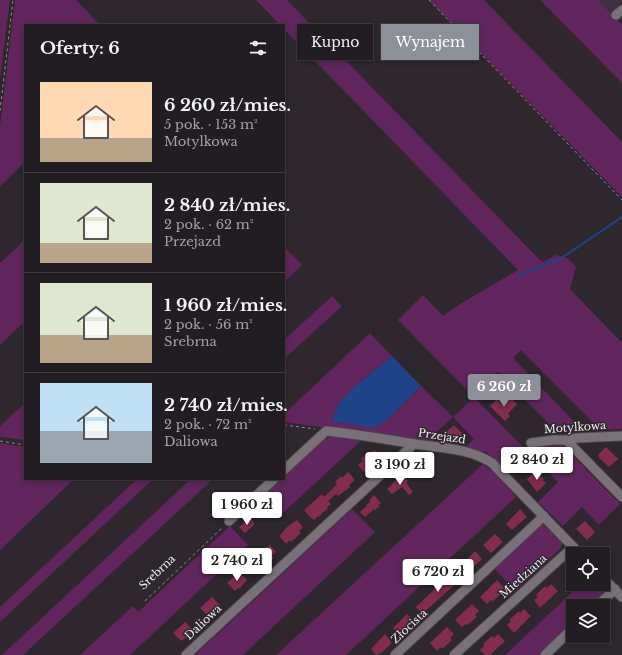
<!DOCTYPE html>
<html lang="pl">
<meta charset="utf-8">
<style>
:root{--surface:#221d22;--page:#2e2a2f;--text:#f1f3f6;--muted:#a2a2a5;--line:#3f3b40;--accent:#8c9099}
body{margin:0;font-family:"Libre Baskerville",serif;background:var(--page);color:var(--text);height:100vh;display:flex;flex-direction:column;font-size:15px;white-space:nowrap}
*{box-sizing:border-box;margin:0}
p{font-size:13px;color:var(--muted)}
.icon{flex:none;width:22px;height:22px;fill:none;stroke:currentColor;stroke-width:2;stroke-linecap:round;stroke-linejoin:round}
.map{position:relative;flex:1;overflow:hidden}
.side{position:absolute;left:24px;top:24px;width:261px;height:456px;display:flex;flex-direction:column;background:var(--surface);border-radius:0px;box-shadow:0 2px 6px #0003,0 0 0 1px var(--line)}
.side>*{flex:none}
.top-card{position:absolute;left:297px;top:24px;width:265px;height:36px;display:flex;gap:8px}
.controls{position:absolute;left:566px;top:547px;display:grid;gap:8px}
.controls a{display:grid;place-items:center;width:44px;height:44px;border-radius:0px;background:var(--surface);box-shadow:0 2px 6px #0003,0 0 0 1px var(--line);font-size:20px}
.price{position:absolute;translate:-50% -34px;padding:0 9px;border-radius:4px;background:#fff;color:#222;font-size:13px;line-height:26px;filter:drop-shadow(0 1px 2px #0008)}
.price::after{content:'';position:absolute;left:50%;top:24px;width:12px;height:9px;margin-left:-6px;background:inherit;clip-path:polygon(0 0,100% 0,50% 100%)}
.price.current{background:var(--accent);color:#fff}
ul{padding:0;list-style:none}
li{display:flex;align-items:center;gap:12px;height:100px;padding:0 16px}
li+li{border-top:1px solid var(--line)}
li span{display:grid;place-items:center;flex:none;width:112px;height:80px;border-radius:0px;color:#555}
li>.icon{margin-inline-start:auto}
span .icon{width:48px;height:48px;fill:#fffc;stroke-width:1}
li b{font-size:17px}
h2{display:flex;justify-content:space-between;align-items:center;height:48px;padding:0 16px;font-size:17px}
.pill{padding:0 14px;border-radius:0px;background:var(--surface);box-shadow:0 2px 6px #0003,0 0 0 1px var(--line);font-size:14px;line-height:36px}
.pill.current{background:var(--accent);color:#fff}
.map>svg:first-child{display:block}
.built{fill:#3d323c}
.green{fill:#60265d}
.water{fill:#1f4489}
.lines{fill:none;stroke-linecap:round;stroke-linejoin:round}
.stream{stroke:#1f4489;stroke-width:2}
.building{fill:#822c4f}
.minor-casing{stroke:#4a454a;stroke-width:11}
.path{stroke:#928d92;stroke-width:1;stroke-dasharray:3 3;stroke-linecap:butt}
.minor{stroke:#797178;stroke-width:9}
.labels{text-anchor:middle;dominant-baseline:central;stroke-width:3;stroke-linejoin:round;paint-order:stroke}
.street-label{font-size:11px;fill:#f0ecf0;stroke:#2e272d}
</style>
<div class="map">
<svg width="622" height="655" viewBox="0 0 622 655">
<rect width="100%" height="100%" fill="#2e272d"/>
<polygon class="built" points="598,0 622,0 622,2 610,13"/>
<g class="green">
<polygon points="0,0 10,0 0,79"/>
<polygon points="15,0 76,0 100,25 25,25 25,162 0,186 0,126"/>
<polygon points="256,0 287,0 539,259 543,262 556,255 567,258 576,267 570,289 622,343 622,429 600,430 521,350 513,358 584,432 557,432 498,372 474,397 529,453 508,473 487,452 475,451 466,446 474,439 453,417 433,435 434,443 284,422 284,414 370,333 392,356 352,389 340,402 335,412 332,422 344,423 388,419 421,386 453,417 474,397 398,320 423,295 443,316 460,304 518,270 284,29 284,25 280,25"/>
<polygon points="429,0 484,0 622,142 622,197"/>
<polygon points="540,0 598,0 622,25 622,83"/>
<polygon points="25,240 25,321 0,345 0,263"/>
<polygon points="284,247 302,265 284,282"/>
<polygon points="332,296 342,306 284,359 284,340"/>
<polygon points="25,403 25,440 0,437 0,426"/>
<polygon points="336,435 364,438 283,513 265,494 281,479 284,479 284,476 324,439"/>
<polygon points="0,443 25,447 25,479 74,479 0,550"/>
<polygon points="559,444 564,447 620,504 599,525 582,507 563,526 538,502 558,482 533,456 543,447"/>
<polygon points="483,464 501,478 516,497 346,655 276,655"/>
<polygon points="137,479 153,479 0,622 0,607"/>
<polygon points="191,479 213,479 23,655 2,655"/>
<polygon points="352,509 375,532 243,655 195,655"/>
<polygon points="542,525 548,525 563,541 561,548 515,591 493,567 537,527"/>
<polygon points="230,526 248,545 130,655 80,655 133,606 138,612"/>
<polygon points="581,584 603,584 608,589 607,592 592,606 573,606 573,623 552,643 542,655 505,655"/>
</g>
<polygon class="water" points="392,356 421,386 388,419 378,426 372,428 344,423 332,422 335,412 340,402 352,389"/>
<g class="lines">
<polyline class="stream" points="518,277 528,271 560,259 622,217"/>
</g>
<g class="building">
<polygon points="510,397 517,404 508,414 510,416 505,421 490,406 497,399 502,405"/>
<polygon points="454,425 463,434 459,438 455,434 453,437 443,435"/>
<polygon points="606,447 618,459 609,467 600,459 598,455"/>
<polygon points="374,450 381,457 370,469 369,468 364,472 358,465 363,461 361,459 367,453 368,455"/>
<polygon points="536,471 544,479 542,480 546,483 537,492 527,479"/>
<polygon points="348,472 355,480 349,485 350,487 338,496 336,494 328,501 331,504 327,507 328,508 318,517 318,516 314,520 310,517 304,510 322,494 324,497 337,484 335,482 341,476 342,478"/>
<polygon points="402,474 408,481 406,483 413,492 409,495 402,487 392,494 387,489"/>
<polygon points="374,495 381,503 378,505 380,506 375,510 374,509 365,517 360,512 367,506 366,505 370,502 369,501"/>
<polygon points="520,509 527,517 512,530 506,524"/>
<polygon points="250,518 255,524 245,533 239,527"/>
<polygon points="297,520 303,527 299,531 301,533 291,542 290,540 286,544 279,536 287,527"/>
<polygon points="585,521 595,532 587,540 576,529"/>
<polygon points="495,534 503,542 491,553 483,545"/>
<polygon points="270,545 276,552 272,556 274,558 265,567 263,565 259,568 252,561 267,546 267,547"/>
<polygon points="475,551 482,559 467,573 461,566"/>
<polygon points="239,572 247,580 239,589 238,588 235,591 227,583"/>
<polygon points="452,572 460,580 422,614 416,607"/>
<polygon points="497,580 504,588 500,591 502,593 492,602 491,600 487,604 480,597"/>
<polygon points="551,584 558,591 540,608 534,600 538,597 536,595 545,586 547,588"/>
<polygon points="212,597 220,605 212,614 211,613 208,616 200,608"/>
<polygon points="472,604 479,611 475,615 477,617 467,625 466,624 462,627 455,620"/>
<polygon points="524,609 531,616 514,633 507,625 511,621 509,620 519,611 520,613"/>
<polygon points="407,614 415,622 399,635 393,628"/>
<polygon points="185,622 193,630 190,633 191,634 181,641 173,633"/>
<polygon points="447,627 454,634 450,638 452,640 442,649 441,647 437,651 430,643"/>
<polygon points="385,634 392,643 382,652 376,655 371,649"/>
<polygon points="498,634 505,641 490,655 485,655 480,650 484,646 483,644 492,636 494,638"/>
</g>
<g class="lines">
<defs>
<g id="minor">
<polyline points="616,15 622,10"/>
<polyline points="566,440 622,497"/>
<polyline points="531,443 554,440 566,440 577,438 622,436"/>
<path d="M284 470 326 431C356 434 385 439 415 444 441 448 469 448 492 463L580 554"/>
<polyline points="229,521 274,479"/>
<polyline points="603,578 622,597"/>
<polyline points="597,606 615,589"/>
<polyline points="186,655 414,444"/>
<polyline points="395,655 544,516"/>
<polyline points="454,655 573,547"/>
<polyline points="545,655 573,628"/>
</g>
</defs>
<use href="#minor" class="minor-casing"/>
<g class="path">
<polyline points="429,0 622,200"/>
<polyline points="0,111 13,0"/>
<polyline points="284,425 315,429"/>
<polyline points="0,441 25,445"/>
<polyline points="145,601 223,527"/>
</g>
<use href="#minor" class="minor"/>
</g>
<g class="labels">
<g class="street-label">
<text transform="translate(575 427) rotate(-4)">Motylkowa</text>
<text transform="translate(442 436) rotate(9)">Przejazd</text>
<text transform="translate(157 572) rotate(-43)">Srebrna</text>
<text transform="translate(523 576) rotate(-42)">Miedziana</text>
<text transform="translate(203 622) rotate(-43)">Daliowa</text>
<text transform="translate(409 626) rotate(-43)">Złocista</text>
</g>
</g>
</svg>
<div class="controls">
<a><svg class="icon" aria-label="locate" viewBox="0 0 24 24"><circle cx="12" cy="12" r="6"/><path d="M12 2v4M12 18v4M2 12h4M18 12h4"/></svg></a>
<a><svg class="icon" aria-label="layers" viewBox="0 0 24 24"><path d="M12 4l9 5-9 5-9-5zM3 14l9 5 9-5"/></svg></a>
</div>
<b class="price current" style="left:504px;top:408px">6 260 zł</b>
<b class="price" style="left:537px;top:481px">2 840 zł</b>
<b class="price" style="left:400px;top:486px">3 190 zł</b>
<b class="price" style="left:247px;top:526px">1 960 zł</b>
<b class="price" style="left:237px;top:582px">2 740 zł</b>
<b class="price" style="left:438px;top:593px">6 720 zł</b>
<div class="top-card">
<a class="pill">Kupno</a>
<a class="pill current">Wynajem</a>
</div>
<section class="side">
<h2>Oferty: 6<svg class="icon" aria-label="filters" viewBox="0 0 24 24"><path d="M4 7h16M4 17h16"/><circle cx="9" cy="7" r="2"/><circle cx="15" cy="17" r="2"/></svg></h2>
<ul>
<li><span style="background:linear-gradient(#ffd9b3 70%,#b9a48a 0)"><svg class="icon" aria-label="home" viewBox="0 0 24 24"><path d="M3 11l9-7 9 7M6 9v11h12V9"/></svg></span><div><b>6 260 zł/mies.</b><p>5 pok. · 153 m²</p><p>Motylkowa</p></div></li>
<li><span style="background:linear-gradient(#dfe7d0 75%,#b9a48a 0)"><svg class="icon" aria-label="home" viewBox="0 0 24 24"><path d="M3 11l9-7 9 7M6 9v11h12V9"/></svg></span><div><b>2 840 zł/mies.</b><p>2 pok. · 62 m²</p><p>Przejazd</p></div></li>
<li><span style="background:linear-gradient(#dfe7d0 65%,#b9a48a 0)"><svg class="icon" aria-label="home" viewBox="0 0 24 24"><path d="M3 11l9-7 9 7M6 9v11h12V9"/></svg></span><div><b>1 960 zł/mies.</b><p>2 pok. · 56 m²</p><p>Srebrna</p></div></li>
<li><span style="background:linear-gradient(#bfe0f5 60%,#9aa5b1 0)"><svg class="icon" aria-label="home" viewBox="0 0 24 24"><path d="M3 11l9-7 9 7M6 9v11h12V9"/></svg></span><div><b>2 740 zł/mies.</b><p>2 pok. · 72 m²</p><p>Daliowa</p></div></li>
</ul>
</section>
</div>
